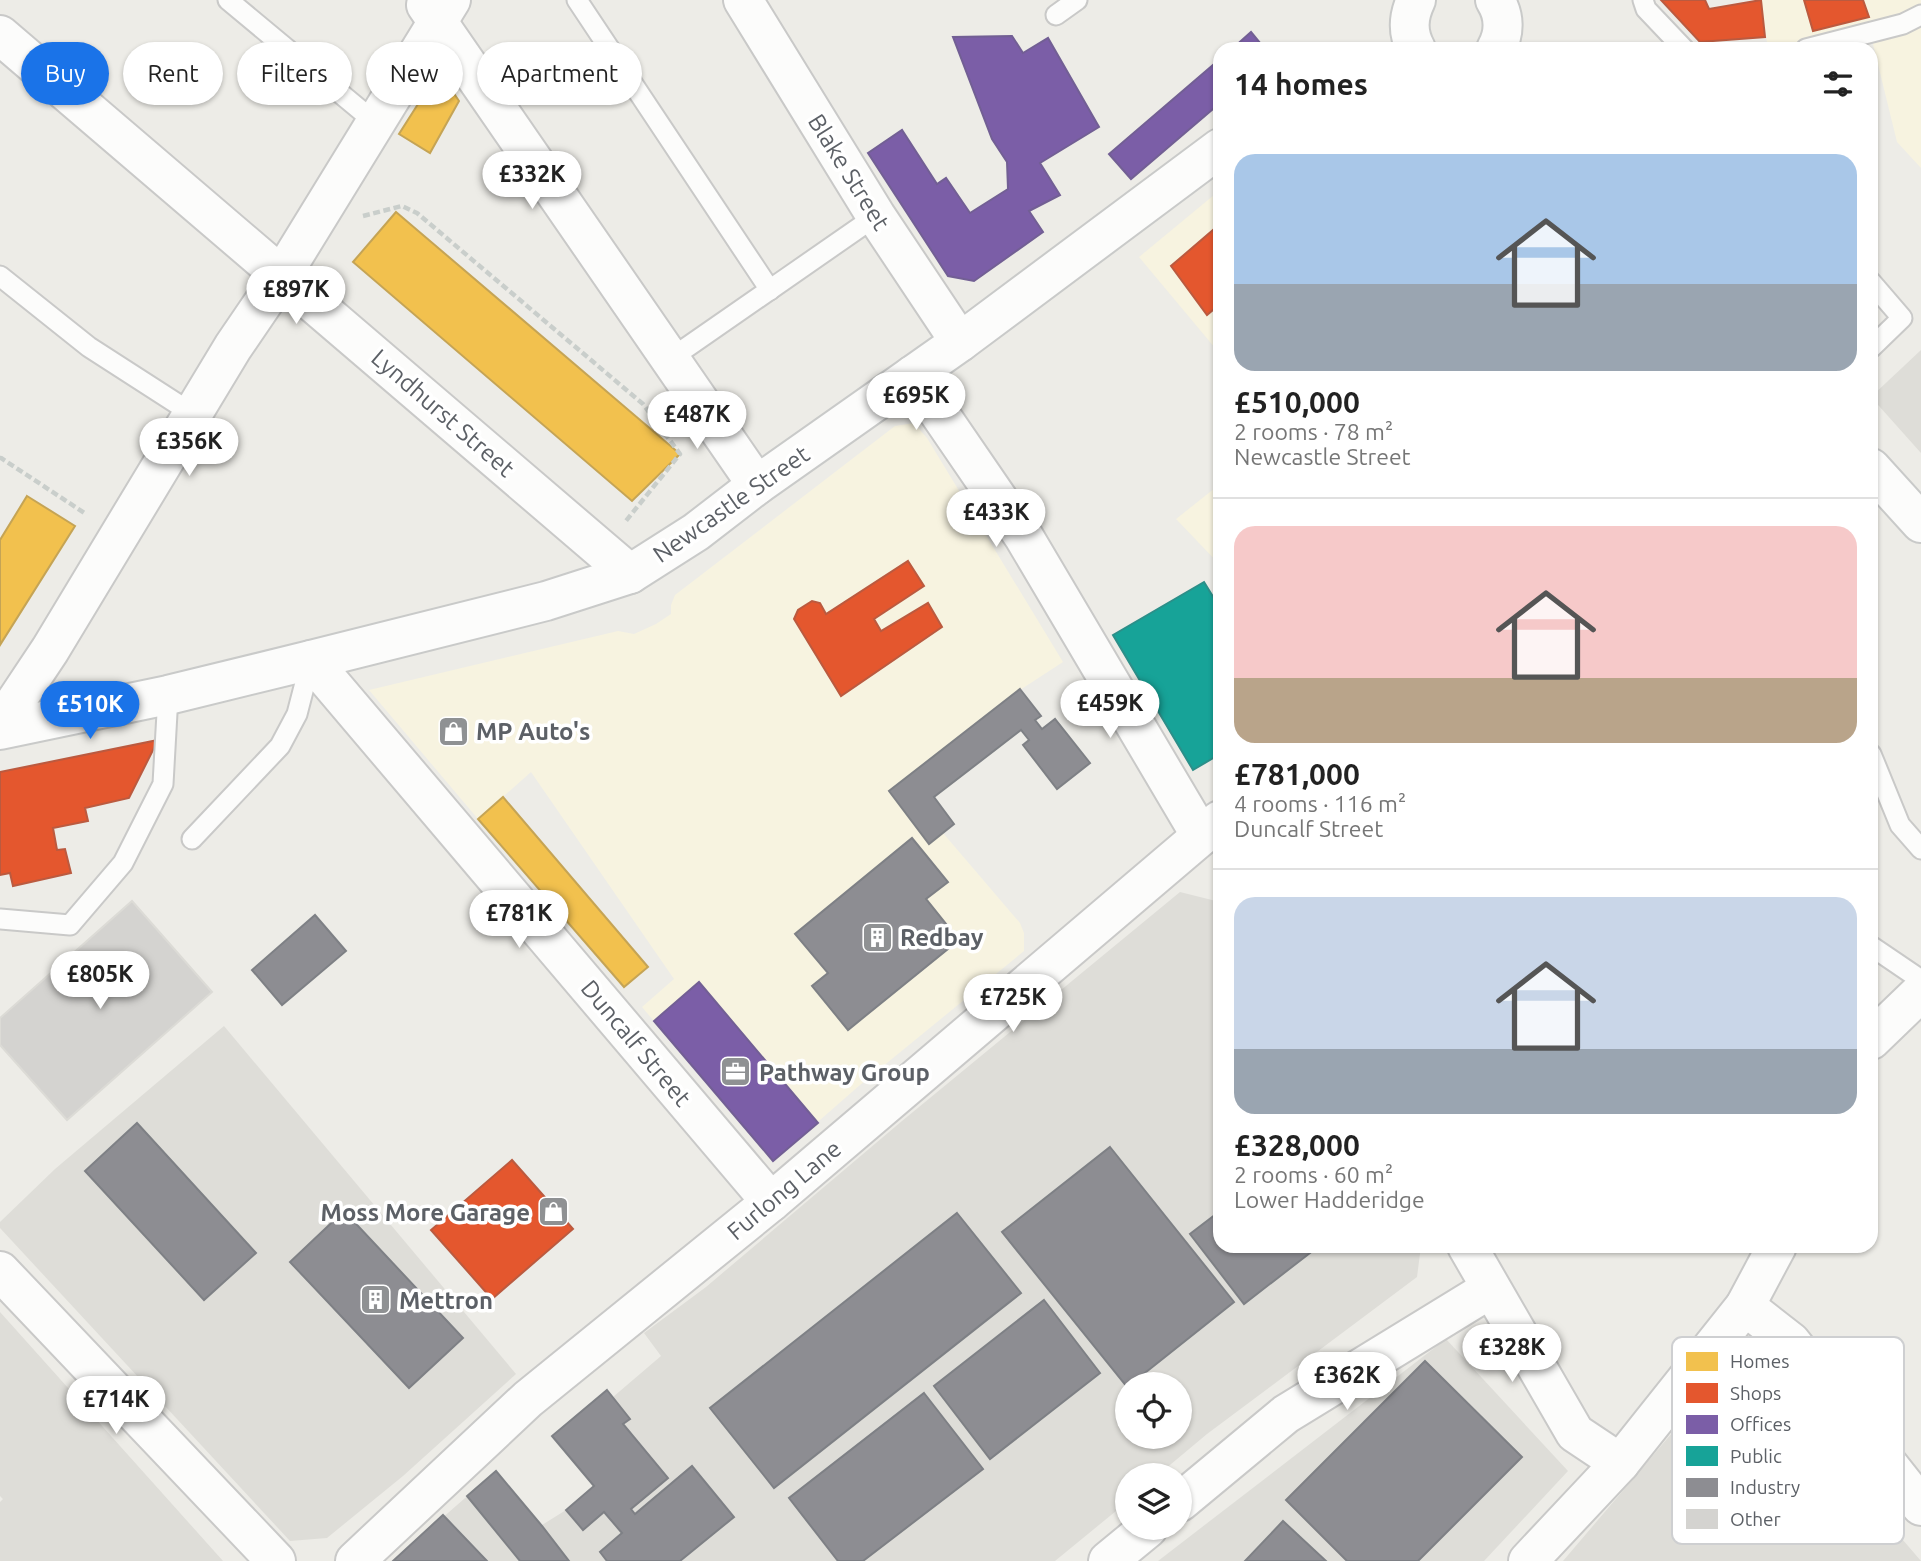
<!DOCTYPE html>
<meta charset="utf-8">
<style>
:root{--surface:#fff;--page:#f2f2f2;--text:#222;--muted:#767676;--line:#e0e0e0;--accent:#1a73e8}
body{margin:0;font-family:Ubuntu,sans-serif;background:var(--page);color:var(--text);height:100vh;display:flex;flex-direction:column;font-size:26px;white-space:nowrap}
*{box-sizing:border-box;margin:0}
p{font-size:23px;color:var(--muted)}
.icon{flex:none;width:38px;height:38px;fill:none;stroke:currentColor;stroke-width:2;stroke-linecap:round;stroke-linejoin:round}
.map{position:relative;flex:1;overflow:hidden}
.panel{position:absolute;left:1213px;top:42px;width:665px;height:1211px;display:flex;flex-direction:column;background:var(--surface);border-radius:21px;box-shadow:0 2px 5px #0004}
.panel>*{flex:none}
.hud{position:absolute;left:21px;top:42px;width:665px;height:63px;display:flex;gap:14px}
.tools{position:absolute;left:1115px;top:1372px;display:grid;gap:14px}
.tools a{display:grid;place-items:center;width:77px;height:77px;border-radius:50%;background:var(--surface);box-shadow:0 2px 5px #0004;font-size:35px}
.price{position:absolute;translate:-50% -60px;padding:0 16px;border-radius:24px;background:#fff;color:#222;font-size:23px;line-height:46px;filter:drop-shadow(0 2px 4px #0008)}
.price::after{content:'';position:absolute;left:50%;top:42px;width:21px;height:16px;margin-left:-10px;background:inherit;clip-path:polygon(0 0,100% 0,50% 100%)}
.price.current{background:var(--accent);color:#fff}
ul{padding:0;list-style:none}
li{display:grid;align-content:center;gap:14px;height:371px;padding:0 21px}
li+li{border-top:2px solid var(--line)}
li span{display:grid;place-items:center;height:217px;border-radius:21px;color:#555}
li>.icon{margin-inline-start:auto}
span .icon{width:126px;height:126px;fill:#fffc;stroke-width:1}
li b{font-size:30px}
h2{display:flex;justify-content:space-between;align-items:center;height:84px;padding:0 21px;font-size:30px}
.tag{padding:0 24px;border-radius:32px;background:var(--surface);box-shadow:0 2px 5px #0004;font-size:24px;line-height:63px}
.tag.current{background:var(--accent);color:#fff}
.map>svg:first-child{display:block}
.commercial{fill:#f7f3e0}
.industrial{fill:#deddd8;fill-rule:evenodd}
.homes{fill:#f2c14e;stroke:#c5a455;stroke-width:2}
.shops{fill:#e4572e;stroke:#bb5a3f;stroke-width:2}
.offices{fill:#7b5ea7;stroke:#725f94;stroke-width:2}
.public{fill:#17a398;stroke:#2c8f89;stroke-width:2}
.industry{fill:#8d8d92;stroke:#7e8085;stroke-width:2}
.building{fill:#d4d3d0;stroke:#dcdbd6;stroke-width:2}
.lines{fill:none;stroke-linecap:round;stroke-linejoin:round}
.lane-casing{stroke:#c9c9c8;stroke-width:23}
.street-casing{stroke:#c9c9c8;stroke-width:42}
.secondary-casing{stroke:#c9cac9;stroke-width:42}
.path{stroke:#c9cecb;stroke-width:4.5;stroke-dasharray:7 3.5;stroke-linecap:butt}
.lane{stroke:#fcfcfb;stroke-width:19}
.street{stroke:#fcfcfb;stroke-width:38}
.secondary{stroke:#fcfcfb;stroke-width:38}
.labels{text-anchor:middle;dominant-baseline:central;stroke-width:7;stroke-linejoin:round;paint-order:stroke}
.street-label{font-size:24px;fill:#5c6066;stroke:#fff}
.poi-label{font-size:24px;font-weight:bold;fill:#5c6066;stroke:#fff;text-anchor:start}
.key{fill:#fff;stroke:#cecfd1;stroke-width:2}
.key-label{font-size:19px;fill:#5c6066}
</style>
<div class="map">
<svg width="1921" height="1561" viewBox="0 0 1921 1561">
<rect width="100%" height="100%" fill="#edece7"/>
<g class="commercial">
<polygon points="1761,0 1921,0 1921,168 1897,142 1871,36 1831,49 1768,49"/>
<polygon points="1220,190 1220,354 1139,257"/>
<polygon points="914,423 927,438 1063,662 1020,690 889,792 929,844 943,833 1020,923 1024,933 1024,951 860,1085 773,1161 642,1007 674,979 531,772 478,819 369,690 618,631 634,634 656,624 671,614 671,605 675,595 895,426"/>
<polygon points="1220,484 1220,565 1176,519"/>
</g>
<g class="industrial">
<polygon points="1921,350 1921,453 1871,397"/>
<path d="M1180 892 1220 902V1246H1421L1417 1277 1207 1434 1158 1475H1127V1502L1055 1561H393L496 1471 542 1525 566 1510 594 1487 552 1436 607 1390 613 1397 661 1356 644 1333 706 1287 902 1121ZM1127 1384H1180V1437H1127Z"/>
<polygon points="224,1026 516,1374 403,1476 327,1538 290,1541 0,1228 0,1222 55,1169"/>
<polygon points="0,1312 223,1561 0,1561 0,1502 3,1499 0,1496"/>
<polygon points="1446,1339 1568,1471 1484,1561 1158,1561"/>
<polygon points="1747,1345 1878,1511 1921,1561 1563,1561"/>
</g>
<g class="homes">
<polygon points="439,71 459,101 430,153 399,134"/>
<polygon points="396,212 680,454 632,501 353,262"/>
<polygon points="27,496 75,526 0,645 0,540"/>
<polygon points="503,797 648,967 624,987 478,819"/>
</g>
<g class="shops">
<polygon points="1661,0 1705,0 1709,9 1761,0 1765,37 1700,42"/>
<polygon points="1804,0 1863,0 1869,17 1813,31"/>
<polygon points="1220,224 1220,304 1207,315 1171,266"/>
<polygon points="908,561 924,586 874,619 881,631 928,603 942,627 841,696 794,619 798,610 812,601 820,603 826,614"/>
<polygon points="158,740 129,798 85,808 88,821 53,828 57,850 65,849 71,873 13,886 10,873 0,875 0,772"/>
<polygon points="512,1160 573,1229 492,1299 431,1230"/>
</g>
<g class="offices">
<polygon points="1251,32 1265,49 1232,49"/>
<polygon points="1012,36 1023,53 1048,38 1099,127 1040,163 1060,195 1029,211 1043,232 974,281 948,276 868,153 902,130 937,184 946,178 970,213 1008,189 1007,162 992,139 953,37"/>
<polygon points="1220,59 1220,103 1131,179 1109,154"/>
<polygon points="699,982 818,1123 773,1161 654,1021"/>
</g>
<polygon class="public" points="1204,582 1220,608 1220,754 1193,770 1113,635"/>
<g class="industry">
<polygon points="1020,689 1041,716 1035,720 1042,729 1055,719 1090,763 1057,789 1023,745 1029,740 1021,730 934,797 954,824 929,844 889,791"/>
<polygon points="912,838 948,882 926,899 959,940 848,1030 812,986 828,973 795,934"/>
<polygon points="315,915 346,951 282,1005 252,970"/>
<polygon points="137,1123 256,1253 204,1300 85,1171"/>
<polygon points="1110,1147 1234,1302 1131,1384 1127,1384 1127,1387 1002,1232"/>
<polygon points="344,1211 463,1338 409,1388 290,1262"/>
<polygon points="1220,1211 1220,1246 1319,1246 1244,1304 1190,1234"/>
<polygon points="957,1213 1021,1293 774,1488 710,1408"/>
<polygon points="1044,1300 1100,1373 990,1459 934,1386"/>
<polygon points="1425,1361 1522,1457 1418,1561 1347,1561 1286,1500"/>
<polygon points="607,1390 630,1419 623,1424 668,1478 631,1509 635,1514 692,1466 734,1517 680,1561 607,1561 600,1552 622,1533 604,1512 583,1530 566,1510 594,1486 552,1436"/>
<polygon points="924,1393 983,1469 863,1561 838,1561 789,1498"/>
<polygon points="496,1471 542,1526 569,1561 520,1561 467,1496"/>
<polygon points="443,1515 487,1561 393,1561"/>
<polygon points="1283,1521 1326,1561 1245,1561"/>
</g>
<polygon class="building" points="132,901 212,992 67,1120 0,1045 0,1018"/>
<g class="lines">
<defs>
<g id="lane">
<polyline points="228,0 376,123"/>
<polyline points="577,0 770,290"/>
<polyline points="1643,0 1646,9 1684,49"/>
<polyline points="1056,15 1077,0"/>
<polyline points="1806,49 1903,24 1921,15"/>
<polyline points="0,276 89,347 193,414"/>
<polyline points="1871,282 1902,318 1871,348"/>
<polyline points="670,359 876,216"/>
<polyline points="1871,754 1900,825 1921,849"/>
<polyline points="192,839 280,746 297,714 311,660"/>
<polyline points="0,919 70,925 123,863 163,784 168,695"/>
<polyline points="1871,946 1921,980"/>
</g>
<g id="street">
<polyline points="743,0 876,216 960,342"/>
<polyline points="426,5 757,485"/>
<polyline points="0,35 630,574"/>
<polyline points="913,375 1024,537 1201,836"/>
<polyline points="311,660 771,1202"/>
<polyline points="0,725 50,650 233,347 282,275 451,0"/>
<polyline points="1871,1040 1921,992"/>
<polyline points="1467,1246 1575,1433 1620,1463"/>
<polyline points="0,1271 276,1561"/>
<polyline points="1745,1306 1791,1342 1921,1506"/>
<polyline points="1180,1502 1286,1414 1490,1289"/>
<polyline points="355,1561 528,1399 771,1202 1220,820"/>
<polyline points="1108,1561 1148,1528"/>
<polyline points="1528,1561 1620,1463 1745,1306 1777,1246"/>
</g>
<g id="secondary">
<path d="M1495 0C1505 16 1505 33 1496 49"/>
<path d="M1416 49C1407 32 1408 17 1416 0"/>
<polyline points="1871,468 1921,523"/>
<polyline points="0,730 168,695 311,660 546,601 630,574 696,532 757,485 960,342 1220,148"/>
</g>
</defs>
<use href="#lane" class="lane-casing"/>
<use href="#street" class="street-casing"/>
<use href="#secondary" class="secondary-casing"/>
<g class="path">
<polyline points="363,216 402,206 417,213 643,404 680,454 625,522"/>
<polyline points="0,460 1,458 86,514"/>
</g>
<use href="#lane" class="lane"/>
<use href="#street" class="street"/>
<use href="#secondary" class="secondary"/>
</g>
<defs>
<symbol id="shop-square" viewBox="-11 -11 22 22"><rect x="-9" y="-9" width="18" height="18" rx="4" fill="#8f9193" stroke="#fff"/><path d="M-5-2.5h2.3a2.7 3.5 0 0 1 5.4 0H5L5.5 6h-11ZM-1.5-2.5h3a1.5 2.3 0 0 0-3 0Z" fill="#fff"/></symbol>
<symbol id="building-square" viewBox="-11 -11 22 22"><rect x="-9" y="-9" width="18" height="18" rx="4" fill="#8f9193" stroke="#fff"/><path d="M-4-6H4V6H1V3H-1V6H-4ZM-2.5-4.3h1.7v1.8h-1.7ZM.8-4.3h1.7v1.8H.8ZM-2.5-1h1.7V.8h-1.7ZM.8-1h1.7V.8H.8Z" fill="#fff"/></symbol>
<symbol id="office-square" viewBox="-11 -11 22 22"><rect x="-9" y="-9" width="18" height="18" rx="4" fill="#8f9193" stroke="#fff"/><path d="M-6-3h4V-5.5h4V-3h4V5H-6ZM-1-4.5V-3h2v-1.5ZM-6 0V1H6V0Z" fill="#fff"/></symbol>
</defs>
<g fill-rule="evenodd">
<use href="#shop-square" x="436" y="714" width="35" height="35"/>
<use href="#building-square" x="860" y="920" width="35" height="35"/>
<use href="#office-square" x="718" y="1054" width="35" height="35"/>
<use href="#shop-square" x="536" y="1194" width="35" height="35"/>
<use href="#building-square" x="358" y="1282" width="35" height="35"/>
</g>
<g class="labels">
<g class="street-label">
<text transform="translate(849 172) rotate(58)">Blake Street</text>
<text transform="translate(443 413) rotate(41)">Lyndhurst Street</text>
<text transform="translate(731 504) rotate(-35)">Newcastle Street</text>
<text transform="translate(636 1043) rotate(50)">Duncalf Street</text>
<text transform="translate(784 1190) rotate(-40)">Furlong Lane</text>
</g>
<g class="poi-label">
<text x="476" y="731">MP Auto's</text>
<text x="900" y="937">Redbay</text>
<text x="759" y="1072">Pathway Group</text>
<text x="530" y="1212" text-anchor="end">Moss More Garage</text>
<text x="399" y="1300">Mettron</text>
</g>
</g>
<rect x="1672" y="1337" width="232" height="207" rx="10" class="key"/>
<rect x="1686" y="1352" width="32" height="19" fill="#f2c14e"/>
<rect x="1686" y="1383" width="32" height="20" fill="#e4572e"/>
<rect x="1686" y="1415" width="32" height="19" fill="#7b5ea7"/>
<rect x="1686" y="1446" width="32" height="20" fill="#17a398"/>
<rect x="1686" y="1478" width="32" height="19" fill="#8d8d92"/>
<rect x="1686" y="1509" width="32" height="20" fill="#d4d3d0"/>
<g class="key-label">
<text x="1730" y="1368">Homes</text>
<text x="1730" y="1400">Shops</text>
<text x="1730" y="1431">Offices</text>
<text x="1730" y="1463">Public</text>
<text x="1730" y="1494">Industry</text>
<text x="1730" y="1526">Other</text>
</g>
</svg>
<div class="tools">
<a><svg class="icon" aria-label="locate" viewBox="0 0 24 24"><circle cx="12" cy="12" r="6"/><path d="M12 2v4M12 18v4M2 12h4M18 12h4"/></svg></a>
<a><svg class="icon" aria-label="layers" viewBox="0 0 24 24"><path d="M12 4l9 5-9 5-9-5zM3 14l9 5 9-5"/></svg></a>
</div>
<b class="price" style="left:532px;top:211px">£332K</b>
<b class="price" style="left:296px;top:326px">£897K</b>
<b class="price" style="left:916px;top:432px">£695K</b>
<b class="price" style="left:697px;top:451px">£487K</b>
<b class="price" style="left:189px;top:478px">£356K</b>
<b class="price" style="left:996px;top:549px">£433K</b>
<b class="price" style="left:1110px;top:740px">£459K</b>
<b class="price current" style="left:90px;top:741px">£510K</b>
<b class="price" style="left:519px;top:950px">£781K</b>
<b class="price" style="left:100px;top:1011px">£805K</b>
<b class="price" style="left:1013px;top:1034px">£725K</b>
<b class="price" style="left:1512px;top:1384px">£328K</b>
<b class="price" style="left:1347px;top:1412px">£362K</b>
<b class="price" style="left:116px;top:1436px">£714K</b>
<div class="hud">
<a class="tag current">Buy</a>
<a class="tag">Rent</a>
<a class="tag">Filters</a>
<a class="tag">New</a>
<a class="tag">Apartment</a>
</div>
<section class="panel">
<h2>14 homes<svg class="icon" aria-label="filters" viewBox="0 0 24 24"><path d="M4 7h16M4 17h16"/><circle cx="9" cy="7" r="2"/><circle cx="15" cy="17" r="2"/></svg></h2>
<ul>
<li><span style="background:linear-gradient(#a9c7e8 60%,#9aa5b1 0)"><svg class="icon" aria-label="home" viewBox="0 0 24 24"><path d="M3 11l9-7 9 7M6 9v11h12V9"/></svg></span><div><b>£510,000</b><p>2 rooms · 78 m²</p><p>Newcastle Street</p></div></li>
<li><span style="background:linear-gradient(#f6c9c9 70%,#b9a48a 0)"><svg class="icon" aria-label="home" viewBox="0 0 24 24"><path d="M3 11l9-7 9 7M6 9v11h12V9"/></svg></span><div><b>£781,000</b><p>4 rooms · 116 m²</p><p>Duncalf Street</p></div></li>
<li><span style="background:linear-gradient(#c9d6e8 70%,#9aa5b1 0)"><svg class="icon" aria-label="home" viewBox="0 0 24 24"><path d="M3 11l9-7 9 7M6 9v11h12V9"/></svg></span><div><b>£328,000</b><p>2 rooms · 60 m²</p><p>Lower Hadderidge</p></div></li>
</ul>
</section>
</div>
